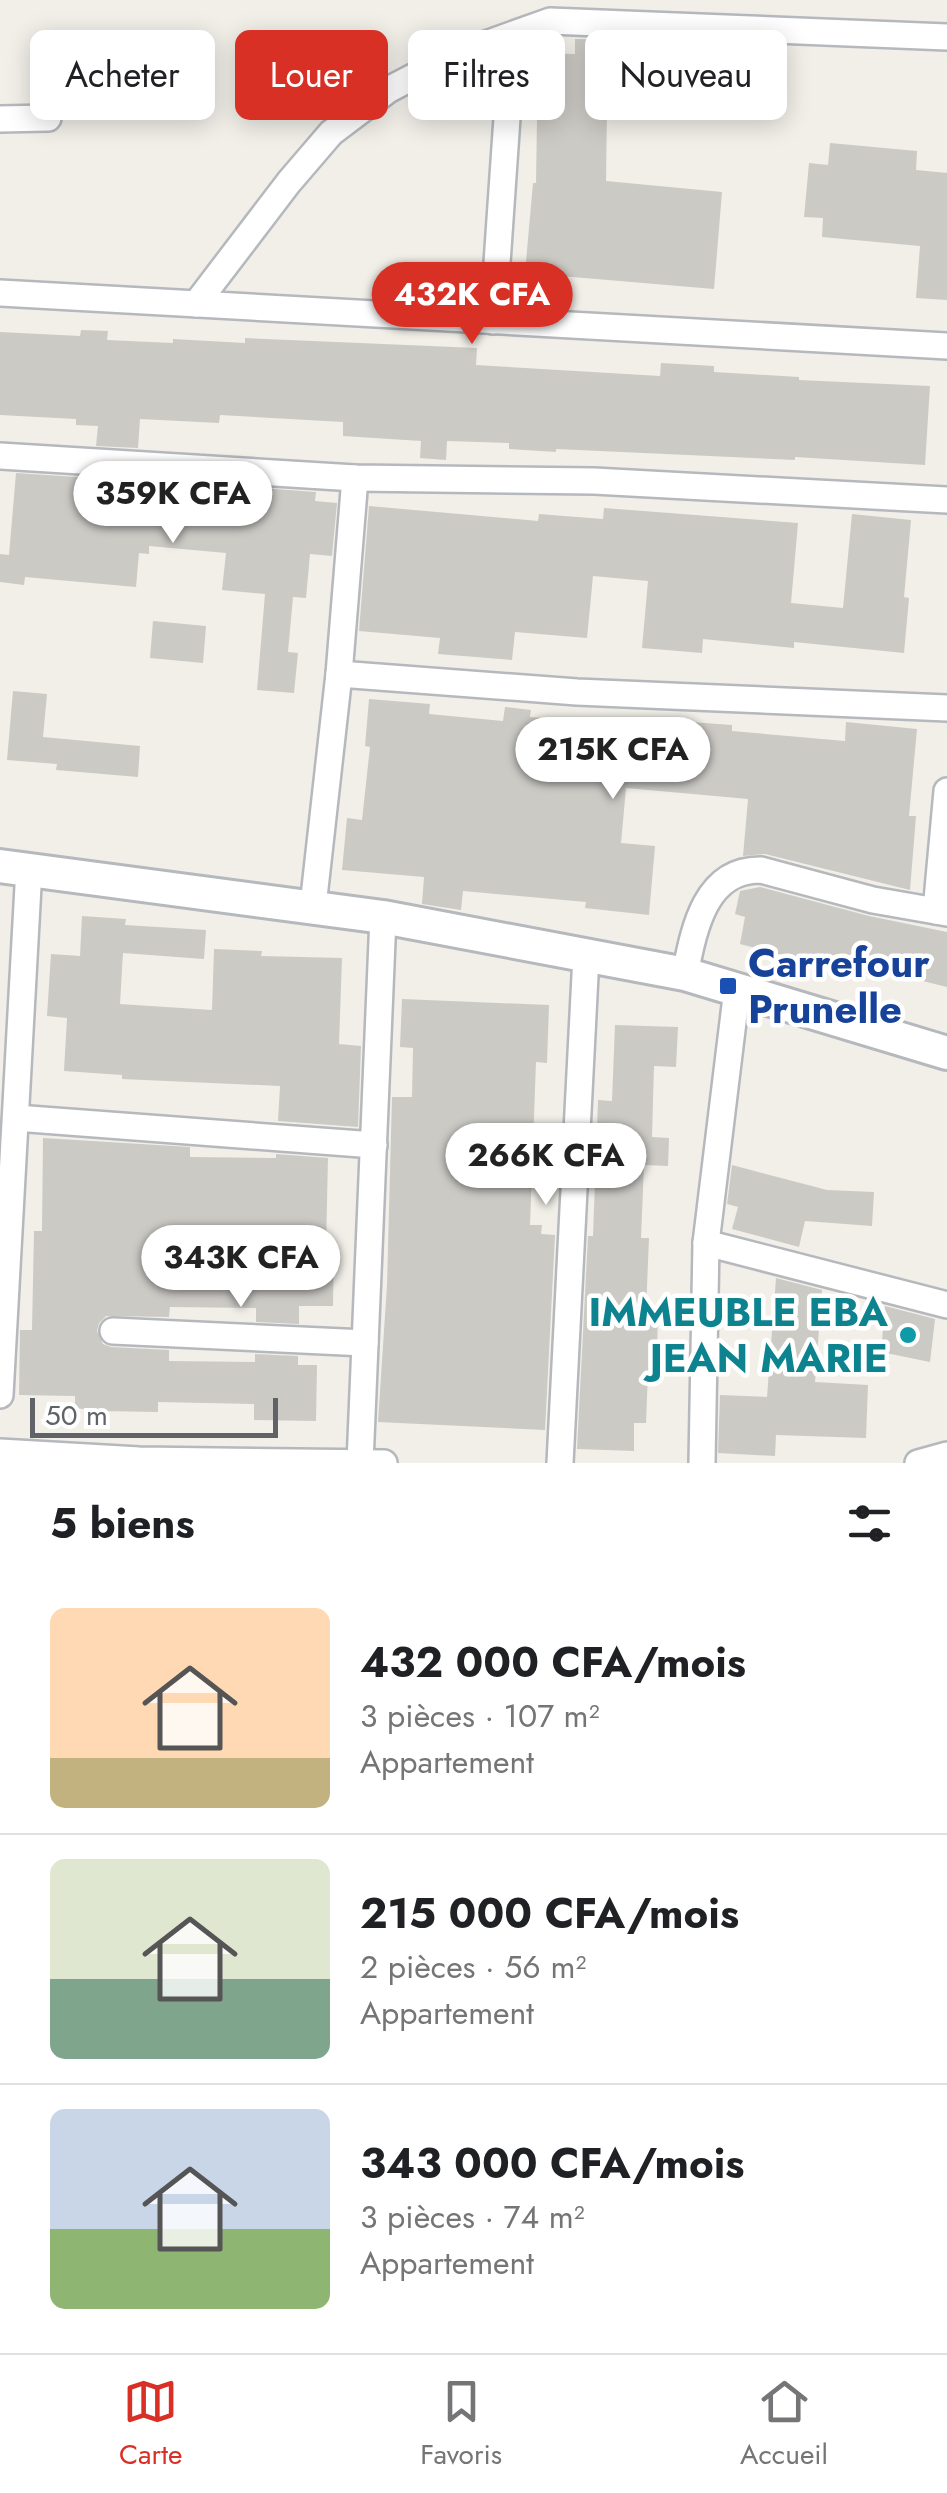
<!DOCTYPE html>
<html lang="fr">
<meta charset="utf-8">
<style>
:root{--surface:#fff;--page:#f2f2f2;--text:#202124;--muted:#757577;--line:#e0e0e0;--accent:#d93025}
body{margin:0;font-family:Jost,sans-serif;background:var(--page);color:var(--text);height:100vh;display:flex;flex-direction:column;font-size:38px;white-space:nowrap}
*{box-sizing:border-box;margin:0}
p{font-size:32px;color:var(--muted)}
.icon{flex:none;width:55px;height:55px;fill:none;stroke:currentColor;stroke-width:2;stroke-linecap:round;stroke-linejoin:round}
.map{position:relative;height:1463px;overflow:hidden}
.details{display:flex;flex-direction:column;background:var(--surface);flex:1}
.details>*{flex:none}
.top-card{position:absolute;left:30px;top:30px;width:888px;height:90px;display:flex;gap:20px}
.scale{position:absolute;left:30px;bottom:25px;width:248px;box-sizing:border-box;padding-left:10px;border:5px solid #5f6368;border-top:0;font-size:28px;line-height:35px;white-space:nowrap;color:#5f6368;-webkit-text-stroke:8px #fff;paint-order:stroke}
.price{position:absolute;translate:-50% -85px;padding:0 22px;border-radius:35px;background:#fff;color:#222;font-size:32px;line-height:65px;filter:drop-shadow(0 2px 5px #0008)}
.price::after{content:'';position:absolute;left:50%;top:60px;width:30px;height:22px;margin-left:-15px;background:inherit;clip-path:polygon(0 0,100% 0,50% 100%)}
.price.on{background:var(--accent);color:#fff}
ul{padding:0;list-style:none}
li{display:flex;align-items:center;gap:30px;height:250px;padding:0 50px}
li+li{border-top:2px solid var(--line)}
li span{display:grid;place-items:center;flex:none;width:280px;height:200px;border-radius:15px;color:#555}
li>.icon{margin-inline-start:auto}
span .icon{width:120px;height:120px;fill:#fffc;stroke-width:1}
li b{font-size:42px}
h2{display:flex;justify-content:space-between;align-items:center;height:120px;padding:0 50px;font-size:42px}
.pill{padding:0 35px;border-radius:15px;background:var(--surface);box-shadow:0 5px 25px #0003;font-size:35px;line-height:90px}
.pill.on{background:var(--accent);color:#fff}
.menu{display:flex;justify-content:space-around;align-items:center;height:140px;border-top:2px solid var(--line);background:var(--surface);font-size:28px;color:var(--muted)}
.menu a{display:grid;justify-items:center;gap:5px}
.menu .on{color:var(--accent)}
.map>svg:first-child{display:block}
.building{fill:#cccac5}
.lines{fill:none;stroke-linecap:round;stroke-linejoin:round}
.minor-casing{stroke:#b5b8bc;stroke-width:30}
.tertiary-casing{stroke:#b5b8bc;stroke-width:38}
.minor{stroke:#fff;stroke-width:25}
.tertiary{stroke:#fff;stroke-width:32}
.transit-dot{fill:#1a4fb4;stroke:#fff;stroke-width:4}
.culture-dot{fill:#0f9aa8;stroke:#fff;stroke-width:4}
.labels{text-anchor:middle;dominant-baseline:central;stroke-width:9;stroke-linejoin:round;paint-order:stroke}
.transit-label{font-size:40px;font-weight:bold;fill:#164399;stroke:#fff;text-anchor:start}
.culture-label{font-size:40px;font-weight:bold;fill:#0d838f;stroke:#fff;text-anchor:end}
</style>
<div class="map">
<svg width="947" height="1463" viewBox="0 0 947 1463">
<rect width="100%" height="100%" fill="#f1efe8"/>
<g class="building">
<polygon points="575,39 617,40 616,109 607,109 606,181 722,192 714,289 525,273 533,183 536,183 538,53 575,54"/>
<polygon points="830,143 917,151 916,170 947,173 947,300 916,298 920,246 822,237 823,218 804,217 809,163 828,165"/>
<polygon points="81,330 108,331 107,340 173,343 173,339 245,343 245,338 477,348 476,365 660,376 661,363 714,366 714,372 799,377 799,380 930,386 925,465 795,457 795,460 556,449 556,452 509,449 509,443 447,441 446,460 420,458 421,441 343,436 343,422 220,415 219,423 140,419 138,448 96,446 98,426 76,425 76,419 0,415 0,332 80,336"/>
<polygon points="16,473 138,481 136,498 259,509 261,488 316,492 315,501 337,503 332,556 310,554 306,598 293,597 288,652 298,653 294,693 257,690 265,594 222,590 226,553 149,546 149,554 139,553 136,587 25,577 24,585 0,582 0,554 9,555"/>
<polygon points="369,506 538,521 539,514 603,519 604,508 798,523 791,603 843,608 852,514 911,520 904,597 909,598 904,653 794,642 794,648 703,639 702,653 642,648 648,581 593,576 587,638 515,632 512,660 438,654 440,638 359,631"/>
<polygon points="153,621 206,626 203,663 150,658"/>
<polygon points="13,691 47,694 43,737 140,746 138,777 56,770 57,764 7,760"/>
<polygon points="369,699 430,704 429,714 503,721 505,707 531,710 530,717 588,722 588,731 661,737 663,720 732,725 732,731 845,741 846,722 917,729 909,816 916,816 910,890 765,854 743,856 748,799 626,788 621,843 655,846 649,915 585,908 586,902 463,891 461,910 422,904 424,877 342,870 347,818 362,820 370,747 365,746"/>
<polygon points="760,887 869,916 947,932 947,987 878,970 876,979 740,944 745,917 735,914 740,891"/>
<polygon points="82,916 126,919 125,925 206,930 204,959 123,953 120,1004 212,1010 214,949 262,951 261,956 342,958 339,1044 361,1046 358,1127 278,1121 280,1086 122,1079 122,1075 64,1071 67,1018 47,1016 51,954 80,956"/>
<polygon points="402,999 549,1005 547,1063 536,1062 530,1225 542,1225 541,1234 555,1235 545,1430 378,1422 387,1285 392,1097 412,1097 413,1048 400,1047"/>
<polygon points="615,1025 678,1027 676,1067 654,1066 652,1137 669,1138 668,1166 644,1165 641,1238 649,1238 646,1311 658,1312 657,1353 651,1353 651,1372 648,1372 646,1423 634,1423 634,1451 577,1449 588,1236 593,1236 598,1100 612,1101"/>
<polygon points="43,1138 190,1147 190,1157 267,1158 276,1158 276,1154 328,1158 326,1246 334,1246 333,1306 299,1306 299,1324 256,1322 256,1308 170,1307 169,1317 106,1316 99,1323 97,1331 103,1344 111,1347 169,1350 169,1361 255,1362 255,1354 298,1356 298,1365 317,1365 316,1421 254,1420 254,1404 158,1402 158,1412 99,1411 75,1408 75,1396 19,1395 20,1330 32,1330 34,1231 42,1231"/>
<polygon points="732,1165 827,1190 874,1192 872,1226 805,1221 799,1247 732,1229 738,1207 727,1204"/>
<polygon points="776,1278 822,1290 815,1382 868,1385 866,1438 776,1435 775,1456 718,1453 720,1395 767,1397"/>
<polygon points="885,1306 935,1319 930,1362 881,1352"/>
</g>
<g class="lines">
<defs>
<g id="minor">
<polyline points="0,119 48,118"/>
<polyline points="0,293 947,346"/>
<polyline points="196,304 289,182 331,133 388,90 455,55 550,21 947,37"/>
<polyline points="493,321 511,60 522,32"/>
<polyline points="0,456 355,478 594,481 947,500"/>
<polyline points="339,674 577,692 947,708"/>
<polyline points="313,906 339,674 355,478"/>
<polyline points="936,911 947,791"/>
<path d="M685 974C694 929 705 869 761 870L873 900 947 913"/>
<polyline points="16,1118 374,1145"/>
<polyline points="706,1243 947,1305"/>
<polyline points="113,1331 365,1343"/>
<polyline points="0,1395 29,868"/>
<polyline points="0,1452 139,1460 384,1463"/>
<polyline points="360,1463 383,917"/>
<polyline points="560,1463 586,956"/>
<polyline points="702,1463 706,1243 737,989"/>
<polyline points="918,1463 947,1455"/>
</g>
<polyline id="tertiary" points="0,866 383,917 685,974 947,1053"/>
</defs>
<use href="#minor" class="minor-casing"/>
<use href="#tertiary" class="tertiary-casing"/>
<use href="#minor" class="minor"/>
<use href="#tertiary" class="tertiary"/>
</g>
<rect class="transit-dot" x="718" y="976" width="20" height="20" rx="5"/>
<circle class="culture-dot" cx="908" cy="1335" r="10"/>
<g class="labels">
<g class="transit-label">
<text x="748" y="963">Carrefour<tspan x="748" dy="46">Prunelle</tspan></text>
</g>
<g class="culture-label">
<text x="888" y="1312">IMMEUBLE EBA<tspan x="888" dy="46">JEAN MARIE</tspan></text>
</g>
</g>
</svg>
<div class="scale">50 m</div>
<b class="price on" style="left:472px;top:347px">432K CFA</b>
<b class="price" style="left:173px;top:546px">359K CFA</b>
<b class="price" style="left:613px;top:802px">215K CFA</b>
<b class="price" style="left:546px;top:1208px">266K CFA</b>
<b class="price" style="left:241px;top:1310px">343K CFA</b>
<div class="top-card">
<a class="pill">Acheter</a>
<a class="pill on">Louer</a>
<a class="pill">Filtres</a>
<a class="pill">Nouveau</a>
</div>
</div>
<section class="details">
<h2>5 biens<svg class="icon" aria-label="filters" viewBox="0 0 24 24"><path d="M4 7h16M4 17h16"/><circle cx="9" cy="7" r="2"/><circle cx="15" cy="17" r="2"/></svg></h2>
<ul>
<li><span style="background:linear-gradient(#ffd9b3 75%,#c2b280 0)"><svg class="icon" aria-label="home" viewBox="0 0 24 24"><path d="M3 11l9-7 9 7M6 9v11h12V9"/></svg></span><div><b>432 000 CFA/mois</b><p>3 pièces · 107 m²</p><p>Appartement</p></div></li>
<li><span style="background:linear-gradient(#dfe7d0 60%,#7fa58c 0)"><svg class="icon" aria-label="home" viewBox="0 0 24 24"><path d="M3 11l9-7 9 7M6 9v11h12V9"/></svg></span><div><b>215 000 CFA/mois</b><p>2 pièces · 56 m²</p><p>Appartement</p></div></li>
<li><span style="background:linear-gradient(#c9d6e8 60%,#8fb573 0)"><svg class="icon" aria-label="home" viewBox="0 0 24 24"><path d="M3 11l9-7 9 7M6 9v11h12V9"/></svg></span><div><b>343 000 CFA/mois</b><p>3 pièces · 74 m²</p><p>Appartement</p></div></li>
</ul>
</section>
<nav class="menu">
<a class="on"><svg class="icon" aria-label="map" viewBox="0 0 24 24"><path d="M3 6l6-2 6 2 6-2v14l-6 2-6-2-6 2zM9 4v14M15 6v14"/></svg>Carte</a>
<a><svg class="icon" aria-label="saved" viewBox="0 0 24 24"><path d="M7 4h10v16l-5-4-5 4z"/></svg>Favoris</a>
<a><svg class="icon" aria-label="home" viewBox="0 0 24 24"><path d="M3 11l9-7 9 7M6 9v11h12V9"/></svg>Accueil</a>
</nav>
